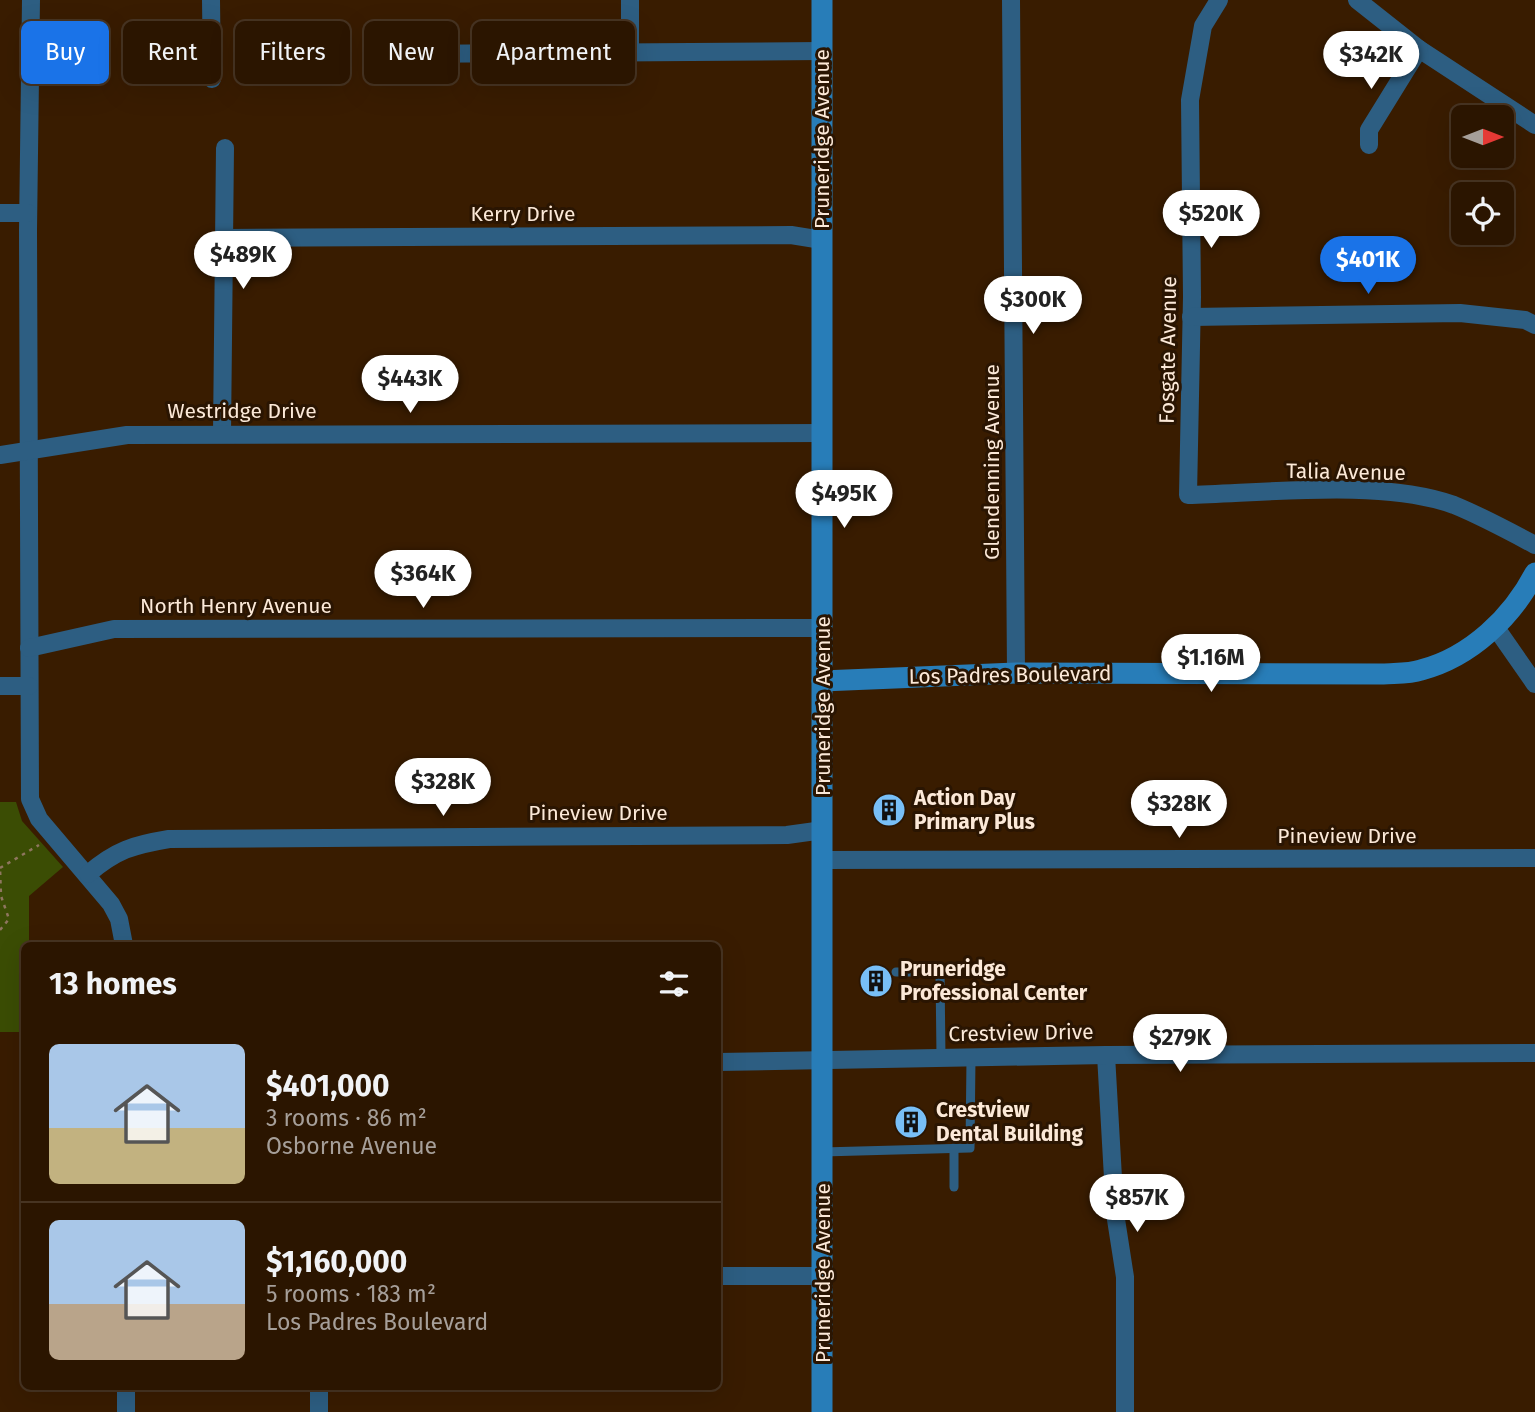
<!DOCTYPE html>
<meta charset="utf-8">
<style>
:root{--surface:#2b1500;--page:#37220f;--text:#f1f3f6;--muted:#a69f99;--line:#473422;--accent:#1a73e8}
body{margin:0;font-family:"Fira Sans",sans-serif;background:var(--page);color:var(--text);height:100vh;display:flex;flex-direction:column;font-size:26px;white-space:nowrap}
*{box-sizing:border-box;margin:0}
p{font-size:23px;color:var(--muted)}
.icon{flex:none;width:38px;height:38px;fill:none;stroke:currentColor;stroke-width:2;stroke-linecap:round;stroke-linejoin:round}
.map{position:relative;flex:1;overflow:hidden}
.details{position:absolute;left:21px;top:942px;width:700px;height:448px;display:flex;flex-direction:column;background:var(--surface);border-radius:10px;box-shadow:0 7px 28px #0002,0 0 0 2px var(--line)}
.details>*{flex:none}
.hud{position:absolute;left:21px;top:21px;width:700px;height:63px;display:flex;gap:14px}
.needle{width:46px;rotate:90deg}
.fabs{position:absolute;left:1451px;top:105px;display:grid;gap:14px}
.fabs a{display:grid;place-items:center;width:63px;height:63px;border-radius:10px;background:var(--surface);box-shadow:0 7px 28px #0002,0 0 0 2px var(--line);font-size:35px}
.price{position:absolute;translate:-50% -60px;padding:0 16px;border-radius:24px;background:#fff;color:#222;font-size:23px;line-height:46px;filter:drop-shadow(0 2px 4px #0008)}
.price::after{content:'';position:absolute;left:50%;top:42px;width:21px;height:16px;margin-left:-10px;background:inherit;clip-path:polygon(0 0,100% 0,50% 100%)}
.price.selected{background:var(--accent);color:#fff}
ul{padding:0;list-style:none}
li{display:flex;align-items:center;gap:21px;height:175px;padding:0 28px}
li+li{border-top:2px solid var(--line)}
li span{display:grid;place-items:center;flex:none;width:196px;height:140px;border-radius:10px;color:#555}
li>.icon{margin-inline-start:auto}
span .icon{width:84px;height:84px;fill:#fffc;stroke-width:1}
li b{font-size:30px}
h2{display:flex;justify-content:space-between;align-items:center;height:84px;padding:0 28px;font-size:30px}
.tag{padding:0 24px;border-radius:10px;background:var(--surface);box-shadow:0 7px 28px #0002,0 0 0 2px var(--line);font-size:24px;line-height:63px}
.tag.selected{background:var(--accent);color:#fff}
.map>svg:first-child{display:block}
.green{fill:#3b4d04}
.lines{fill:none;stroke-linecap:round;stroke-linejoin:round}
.path{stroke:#8f765f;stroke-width:2.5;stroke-dasharray:3.5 5;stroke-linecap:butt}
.lane{stroke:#2d5e82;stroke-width:9}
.street{stroke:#2d5e82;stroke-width:18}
.secondary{stroke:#287db8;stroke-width:21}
.labels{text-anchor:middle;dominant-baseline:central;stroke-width:6;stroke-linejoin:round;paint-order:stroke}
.street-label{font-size:21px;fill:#fce9d8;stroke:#2a1502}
.poi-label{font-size:21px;font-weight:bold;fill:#fce9d8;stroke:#2a1502;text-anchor:start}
</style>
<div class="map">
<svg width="1535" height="1412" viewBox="0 0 1535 1412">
<rect width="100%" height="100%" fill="#391c00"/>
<polygon class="green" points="0,802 16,802 22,821 63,867 29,896 29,945 24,945 24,1032 0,1032"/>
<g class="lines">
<g class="path">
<polyline points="0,868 39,845"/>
<polyline points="0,930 9,919 1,896 0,868"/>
</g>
<g class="lane">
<polyline points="896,972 940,972 941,1057"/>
<polyline points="822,1152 970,1148 971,1058"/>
<polyline points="954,1187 954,1148"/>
</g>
<g class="street">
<polyline points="31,0 28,230 30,799 39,819 111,904 119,919 124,945"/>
<polyline points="211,0 212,79"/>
<polyline points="630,0 630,53"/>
<polyline points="1011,0 1016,673"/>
<path d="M1219 0 1203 26 1190 100 1192 297 1188 495C1264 493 1384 479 1454 505 1481 516 1509 531 1535 545"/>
<polyline points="1357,0 1419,49 1535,125"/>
<polyline points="386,54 822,51"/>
<polyline points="1369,145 1369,130 1419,49"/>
<polyline points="0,213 28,213"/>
<polyline points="225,238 791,235 822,240"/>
<polyline points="1191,317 1460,313 1525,320 1535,325"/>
<polyline points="222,434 225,148"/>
<polyline points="0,455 127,435 822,433"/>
<polyline points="1496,628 1535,684"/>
<polyline points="29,648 114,629 823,628"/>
<polyline points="0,686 29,686"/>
<polyline points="823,860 1535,858"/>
<path d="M88 874C116 850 133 845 169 839L787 835 823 830"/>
<polyline points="1106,1055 1115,1213 1125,1277 1125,1412"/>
<polyline points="718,1062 1106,1055 1535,1053"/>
<polyline points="718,1276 823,1276"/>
<polyline points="319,1386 319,1412"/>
<polyline points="126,1412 126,1386"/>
</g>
<g class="secondary">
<polyline points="822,0 822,1412"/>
<path d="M822 681 1016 673 1383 674C1395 673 1409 674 1421 670 1471 657 1512 617 1535 573"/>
</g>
</g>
<defs>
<symbol id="building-disc" viewBox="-11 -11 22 22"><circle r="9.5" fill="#78bff7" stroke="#2a1502"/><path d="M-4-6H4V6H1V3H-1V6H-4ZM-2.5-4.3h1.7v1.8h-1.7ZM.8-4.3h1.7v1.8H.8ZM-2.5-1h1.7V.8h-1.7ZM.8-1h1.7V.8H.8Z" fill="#111"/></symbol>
</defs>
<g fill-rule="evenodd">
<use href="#building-disc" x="870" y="791" width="38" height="38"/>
<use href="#building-disc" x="857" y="962" width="38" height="38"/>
<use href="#building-disc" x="892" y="1103" width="38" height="38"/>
</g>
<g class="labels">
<g class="street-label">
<text transform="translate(822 139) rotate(-90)">Pruneridge Avenue</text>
<text x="523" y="214">Kerry Drive</text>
<text transform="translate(1168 350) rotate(-89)">Fosgate Avenue</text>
<text x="242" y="411">Westridge Drive</text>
<text transform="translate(992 462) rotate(-90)">Glendenning Avenue</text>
<text transform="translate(1346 472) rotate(1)">Talia Avenue</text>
<text x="236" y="606">North Henry Avenue</text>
<text transform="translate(1010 675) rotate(-1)">Los Padres Boulevard</text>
<text transform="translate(823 706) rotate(-90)">Pruneridge Avenue</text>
<text x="598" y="813">Pineview Drive</text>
<text x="1347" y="836">Pineview Drive</text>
<text transform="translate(1021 1033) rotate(-1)">Crestview Drive</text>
<text transform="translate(823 1273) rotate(-90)">Pruneridge Avenue</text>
</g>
<g class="poi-label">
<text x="914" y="798">Action Day<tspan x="914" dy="24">Primary Plus</tspan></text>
<text x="900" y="969">Pruneridge<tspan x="900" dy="24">Professional Center</tspan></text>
<text x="936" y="1110">Crestview<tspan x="936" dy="24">Dental Building</tspan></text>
</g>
</g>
</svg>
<div class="fabs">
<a><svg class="needle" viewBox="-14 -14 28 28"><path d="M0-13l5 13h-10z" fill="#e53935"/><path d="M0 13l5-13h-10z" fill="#a69f99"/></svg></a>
<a><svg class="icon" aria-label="locate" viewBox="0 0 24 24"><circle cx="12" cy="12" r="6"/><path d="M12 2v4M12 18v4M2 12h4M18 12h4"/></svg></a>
</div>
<b class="price" style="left:1371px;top:91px">$342K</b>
<b class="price" style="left:1211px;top:250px">$520K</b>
<b class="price" style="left:243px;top:291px">$489K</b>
<b class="price selected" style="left:1368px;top:296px">$401K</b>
<b class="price" style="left:1033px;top:336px">$300K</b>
<b class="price" style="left:410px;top:415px">$443K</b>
<b class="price" style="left:844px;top:530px">$495K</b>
<b class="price" style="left:423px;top:610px">$364K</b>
<b class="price" style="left:1211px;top:694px">$1.16M</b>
<b class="price" style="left:443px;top:818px">$328K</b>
<b class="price" style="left:1179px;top:840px">$328K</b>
<b class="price" style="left:1180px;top:1074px">$279K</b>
<b class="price" style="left:1137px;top:1234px">$857K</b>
<div class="hud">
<a class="tag selected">Buy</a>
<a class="tag">Rent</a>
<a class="tag">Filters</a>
<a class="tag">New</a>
<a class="tag">Apartment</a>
</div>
<section class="details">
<h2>13 homes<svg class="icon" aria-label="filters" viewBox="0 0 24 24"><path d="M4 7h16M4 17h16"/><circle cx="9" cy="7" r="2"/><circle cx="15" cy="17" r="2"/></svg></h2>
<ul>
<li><span style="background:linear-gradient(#a9c7e8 60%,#c2b280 0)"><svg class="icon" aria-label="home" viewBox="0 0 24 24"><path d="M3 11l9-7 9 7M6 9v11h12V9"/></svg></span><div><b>$401,000</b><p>3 rooms · 86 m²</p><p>Osborne Avenue</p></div></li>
<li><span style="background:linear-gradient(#a9c7e8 60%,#b9a48a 0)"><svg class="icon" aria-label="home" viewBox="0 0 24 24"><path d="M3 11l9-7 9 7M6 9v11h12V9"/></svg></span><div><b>$1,160,000</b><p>5 rooms · 183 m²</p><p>Los Padres Boulevard</p></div></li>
</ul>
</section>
</div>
